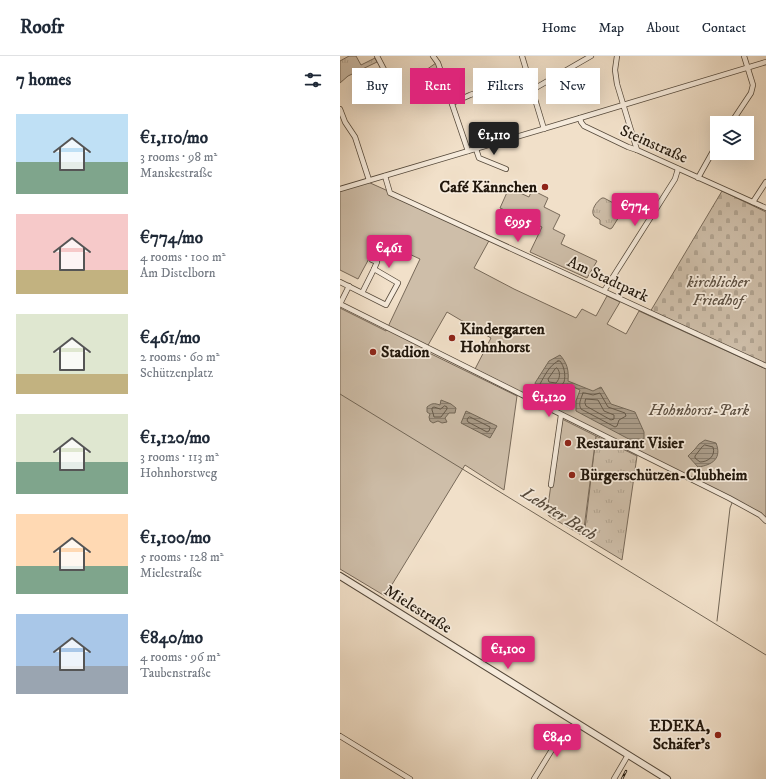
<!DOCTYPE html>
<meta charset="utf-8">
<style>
:root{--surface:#fff;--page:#f2f2f3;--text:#1f2937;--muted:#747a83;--line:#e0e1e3;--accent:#db2777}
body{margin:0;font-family:"IM FELL DW Pica",serif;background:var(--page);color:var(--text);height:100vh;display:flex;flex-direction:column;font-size:15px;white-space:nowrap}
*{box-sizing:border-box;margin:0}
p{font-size:13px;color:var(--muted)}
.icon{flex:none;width:22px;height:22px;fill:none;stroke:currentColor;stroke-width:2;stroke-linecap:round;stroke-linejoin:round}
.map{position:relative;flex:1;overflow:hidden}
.panel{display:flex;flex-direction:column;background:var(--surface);width:340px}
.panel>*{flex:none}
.banner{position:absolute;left:12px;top:12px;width:354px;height:36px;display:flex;gap:8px}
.controls{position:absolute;left:370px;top:60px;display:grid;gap:8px}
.controls a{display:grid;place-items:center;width:44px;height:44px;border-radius:0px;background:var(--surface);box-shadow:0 4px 16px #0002;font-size:20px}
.price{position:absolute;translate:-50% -34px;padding:0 9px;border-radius:4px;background:var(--accent);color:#fff;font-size:13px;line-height:26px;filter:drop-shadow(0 1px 2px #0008)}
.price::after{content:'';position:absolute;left:50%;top:24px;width:12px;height:9px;margin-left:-6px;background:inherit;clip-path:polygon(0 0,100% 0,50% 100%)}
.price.current{background:#222;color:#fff}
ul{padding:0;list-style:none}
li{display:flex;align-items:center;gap:12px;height:100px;padding:0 16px}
li span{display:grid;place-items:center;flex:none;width:112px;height:80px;border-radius:0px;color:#555}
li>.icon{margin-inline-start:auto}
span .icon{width:48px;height:48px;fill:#fffc;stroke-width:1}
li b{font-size:17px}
h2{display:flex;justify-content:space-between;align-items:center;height:48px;padding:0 16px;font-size:17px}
.chip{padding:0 14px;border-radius:0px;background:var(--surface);box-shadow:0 4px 16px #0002;font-size:14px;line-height:36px}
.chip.current{background:var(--accent);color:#fff}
header{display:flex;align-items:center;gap:24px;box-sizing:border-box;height:56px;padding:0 20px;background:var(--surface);border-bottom:1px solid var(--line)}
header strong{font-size:19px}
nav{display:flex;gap:22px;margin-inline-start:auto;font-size:14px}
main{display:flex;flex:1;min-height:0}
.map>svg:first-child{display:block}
.grass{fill:url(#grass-tufts);stroke:#786a5a}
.cemetery{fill:url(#cemetery-stones);stroke:#786a5a}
.park{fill:#cebea9;stroke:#786a5a}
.water{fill:url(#water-rules);stroke:#736757}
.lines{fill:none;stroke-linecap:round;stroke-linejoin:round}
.shore{stroke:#665a4a;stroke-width:1}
.stream{stroke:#736757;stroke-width:1}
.minor-casing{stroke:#55493b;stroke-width:6}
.tertiary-casing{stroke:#55493b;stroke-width:8}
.minor{stroke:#f6ebdc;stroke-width:4.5}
.tertiary{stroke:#f6ebdc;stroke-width:6}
.rail-casing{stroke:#21170c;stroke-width:2.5}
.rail{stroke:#f6ebdc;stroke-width:1;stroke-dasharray:3;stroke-linecap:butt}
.poi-dot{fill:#8f2418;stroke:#f6ebdc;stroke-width:1.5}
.labels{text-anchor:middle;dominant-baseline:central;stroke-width:3.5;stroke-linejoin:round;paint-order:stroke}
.street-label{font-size:16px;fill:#21170c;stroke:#f6ebdc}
.poi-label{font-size:16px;font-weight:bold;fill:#21170c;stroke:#f6ebdc;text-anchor:start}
.park-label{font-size:16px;font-style:italic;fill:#5e5143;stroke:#f6ebdc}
.water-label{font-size:17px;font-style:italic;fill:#584c3e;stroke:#f6ebdc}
</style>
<header>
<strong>Roofr</strong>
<nav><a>Home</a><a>Map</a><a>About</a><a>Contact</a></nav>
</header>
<main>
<section class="panel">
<h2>7 homes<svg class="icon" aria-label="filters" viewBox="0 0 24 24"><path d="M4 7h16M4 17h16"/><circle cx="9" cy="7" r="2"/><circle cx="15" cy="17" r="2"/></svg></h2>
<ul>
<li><span style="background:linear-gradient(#bfe0f5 60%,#7fa58c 0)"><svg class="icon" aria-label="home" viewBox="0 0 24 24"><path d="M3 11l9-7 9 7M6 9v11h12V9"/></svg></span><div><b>€1,110/mo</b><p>3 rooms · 98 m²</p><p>Manskestraße</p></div></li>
<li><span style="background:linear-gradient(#f6c9c9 70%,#c2b280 0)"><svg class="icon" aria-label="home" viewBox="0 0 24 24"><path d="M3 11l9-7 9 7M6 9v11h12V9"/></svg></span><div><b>€774/mo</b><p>4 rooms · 100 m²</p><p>Am Distelborn</p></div></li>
<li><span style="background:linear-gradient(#dfe7d0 75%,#c2b280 0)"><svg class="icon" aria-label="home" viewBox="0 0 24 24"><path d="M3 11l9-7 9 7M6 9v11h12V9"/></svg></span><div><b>€461/mo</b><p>2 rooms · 60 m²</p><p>Schützenplatz</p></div></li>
<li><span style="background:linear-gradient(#dfe7d0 60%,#7fa58c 0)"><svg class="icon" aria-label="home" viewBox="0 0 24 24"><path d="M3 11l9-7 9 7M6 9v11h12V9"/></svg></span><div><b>€1,120/mo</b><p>3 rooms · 113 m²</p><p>Hohnhorstweg</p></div></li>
<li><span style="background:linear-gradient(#ffd9b3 65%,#7fa58c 0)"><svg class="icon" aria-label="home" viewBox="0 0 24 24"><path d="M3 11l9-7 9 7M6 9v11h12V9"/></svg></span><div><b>€1,100/mo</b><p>5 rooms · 128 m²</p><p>Mielestraße</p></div></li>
<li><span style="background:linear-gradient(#a9c7e8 65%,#9aa5b1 0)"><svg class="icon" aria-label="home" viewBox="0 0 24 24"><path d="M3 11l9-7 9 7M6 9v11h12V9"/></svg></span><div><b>€840/mo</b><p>4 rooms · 96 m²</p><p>Taubenstraße</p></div></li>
</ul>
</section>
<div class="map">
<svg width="426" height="723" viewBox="0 0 426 723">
<defs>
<pattern id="grass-tufts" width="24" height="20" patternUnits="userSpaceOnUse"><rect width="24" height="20" fill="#cebea9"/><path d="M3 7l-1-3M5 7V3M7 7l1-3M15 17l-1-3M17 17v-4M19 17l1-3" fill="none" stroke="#b1a390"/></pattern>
<pattern id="cemetery-stones" width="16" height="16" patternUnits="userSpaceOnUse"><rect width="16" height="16" fill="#cebea9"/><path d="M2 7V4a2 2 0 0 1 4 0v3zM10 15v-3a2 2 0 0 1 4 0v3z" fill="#b1a390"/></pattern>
<pattern id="water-rules" width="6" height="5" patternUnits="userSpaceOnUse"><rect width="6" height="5" fill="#aa9c89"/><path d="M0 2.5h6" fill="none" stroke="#8a7e6e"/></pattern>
</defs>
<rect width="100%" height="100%" fill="#f1e0c9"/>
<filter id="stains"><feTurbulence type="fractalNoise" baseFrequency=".005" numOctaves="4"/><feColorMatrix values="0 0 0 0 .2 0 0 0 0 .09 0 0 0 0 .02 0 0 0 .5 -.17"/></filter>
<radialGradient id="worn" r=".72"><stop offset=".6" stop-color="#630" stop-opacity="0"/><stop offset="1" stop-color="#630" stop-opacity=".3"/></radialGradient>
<g class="grass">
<polygon points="9,0 16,0 21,9 35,2 37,6 8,20 0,27 0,5"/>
<polygon points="96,7 103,27 88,32 83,16"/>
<path d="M262 142H264L281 151 282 153V156L272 172 270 173 260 168V164C259 163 255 161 254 160 250 154 257 145 262 142Z"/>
<polygon points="256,380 297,400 282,504 244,481"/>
</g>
<polygon class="cemetery" points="382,135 426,156 426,309 310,256"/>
<g class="park">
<polygon points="28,126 151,181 134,212 174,233 236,262 242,253 256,260 267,240 280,246 267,268 286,278 299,255 426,313 426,463 134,315 151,282 107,256 87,291 85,295 177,340 164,434 125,409 45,540 0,513 0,252 46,275 80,203 39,184 18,223 0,214 0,134"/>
<polygon points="169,132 189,141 192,134 208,142 204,151 220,159 213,173 225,179 221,188 257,205 247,222 190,196 202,171 160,152"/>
<polygon points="222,363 256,380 243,480 209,460 207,457 220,364"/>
</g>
<g class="water">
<path d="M220 299C227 307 229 314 228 325L253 335 261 331 271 348 295 356 304 376V388L300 389 236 355V345L240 334 227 328 218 339 213 342 211 335 197 338 195 327 209 305Z"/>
<path d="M101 344 111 348 116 352 115 357H109L105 362 107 366 102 367 98 365 93 367 90 365 89 361 90 358 87 356V351C92 347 94 347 100 349Z"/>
<polygon points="126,355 157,370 150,382 121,367"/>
<path d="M365 384 376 387C382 402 373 409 358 411L348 400 355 393 359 388Z"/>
</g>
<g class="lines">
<g class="shore">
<path d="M218 305H220C224 310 226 319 224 326 222 329 219 332 217 334L211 331 201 332 200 328C205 319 209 310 218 305Z"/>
<path d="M217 312C221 316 220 323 216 327L209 326 208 323 215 313Z"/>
<path d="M243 337H245L253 339 260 337 268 351 285 357 286 360 279 364 277 370 275 371 241 353C238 348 241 343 243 337Z"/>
<polygon points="246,343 258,344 264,355 274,359 274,363 271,364 246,350 245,347"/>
<polygon points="105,350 107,351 107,353 101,361 94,361 93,357 92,354 92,352 94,351 100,353"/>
<polygon points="130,361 150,371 150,372 149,375 147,376 128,366 127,364 128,362"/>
<path d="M365 389 373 391C376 400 368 406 360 406L355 402V400L362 391Z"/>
</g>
<g class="stream">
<polyline points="0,338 426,599"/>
<polyline points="377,565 390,452 392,447"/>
</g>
<defs>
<g id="minor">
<polyline points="37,0 51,27"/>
<polyline points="93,0 98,7 128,95"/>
<polyline points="182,0 204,73"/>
<polyline points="277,0 275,14 277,28 297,94"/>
<polyline points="192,34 251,0"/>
<polyline points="112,47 130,39 188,19"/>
<polyline points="0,53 5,66 15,81 29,124"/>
<polyline points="240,62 241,66 244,70 288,91 297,94 426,152"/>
<polyline points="391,67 411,37 413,29 404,0"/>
<polyline points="136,93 139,102 166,113"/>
<polyline points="45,120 50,137 72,147 426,310"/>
<polyline points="358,122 377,88"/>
<polyline points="0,133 240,62 426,6"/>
<polyline points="413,146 426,126"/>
<polyline points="34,213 37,206 32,204 35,196"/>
<polyline points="0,226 46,249 58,227 34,213 22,237"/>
<polyline points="264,235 335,123 338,113"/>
<polyline points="0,248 389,442 420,459 426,465"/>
<polyline points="0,248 9,230"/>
<polyline points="211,429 221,359"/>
<polyline points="0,680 70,723"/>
<polyline points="194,723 221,679 222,674"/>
<polyline points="274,723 288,699"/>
</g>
<polyline id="tertiary" points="0,520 327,723"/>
</defs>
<use href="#minor" class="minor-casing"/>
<use href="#tertiary" class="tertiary-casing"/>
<use href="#minor" class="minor"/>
<use href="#tertiary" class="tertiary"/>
<defs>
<polyline id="rail" points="282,723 286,715"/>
</defs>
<use href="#rail" class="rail-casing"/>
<use href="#rail" class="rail"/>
</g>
<g class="poi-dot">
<circle cx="205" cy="131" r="4"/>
<circle cx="112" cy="282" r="4"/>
<circle cx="33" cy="296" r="4"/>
<circle cx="228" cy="387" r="4"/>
<circle cx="232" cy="419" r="4"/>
<circle cx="378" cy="679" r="4"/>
</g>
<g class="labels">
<g class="street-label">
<text transform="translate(314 88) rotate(24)">Steinstraße</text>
<text transform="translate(268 223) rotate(25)">Am Stadtpark</text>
<text transform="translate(78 553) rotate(32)">Mielestraße</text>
</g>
<g class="poi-label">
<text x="197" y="131" text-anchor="end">Café Kännchen</text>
<text x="120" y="273">Kindergarten<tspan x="120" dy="18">Hohnhorst</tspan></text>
<text x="41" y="296">Stadion</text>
<text x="236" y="387">Restaurant Visier</text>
<text x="240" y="419">Bürgerschützen-Clubheim</text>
<text x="370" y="670" text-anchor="end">EDEKA,<tspan x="370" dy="18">Schäfer's</tspan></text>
</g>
<g class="park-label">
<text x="378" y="226">kirchlicher<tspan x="378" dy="18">Friedhof</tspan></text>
<text x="359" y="354">Hohnhorst-Park</text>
</g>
<g class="water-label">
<text transform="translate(219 458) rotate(32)">Lehrter Bach</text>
</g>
</g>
<rect width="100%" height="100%" filter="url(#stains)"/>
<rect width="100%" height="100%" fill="url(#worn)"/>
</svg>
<div class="controls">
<a><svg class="icon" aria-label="layers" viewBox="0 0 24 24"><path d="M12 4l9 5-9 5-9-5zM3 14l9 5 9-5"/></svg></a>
</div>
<b class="price current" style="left:154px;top:100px">€1,110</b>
<b class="price" style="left:295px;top:171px">€774</b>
<b class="price" style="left:178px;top:187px">€995</b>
<b class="price" style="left:49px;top:213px">€461</b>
<b class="price" style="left:209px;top:362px">€1,120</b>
<b class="price" style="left:168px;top:614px">€1,100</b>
<b class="price" style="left:217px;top:702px">€840</b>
<div class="banner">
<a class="chip">Buy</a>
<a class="chip current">Rent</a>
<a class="chip">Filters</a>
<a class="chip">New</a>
</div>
</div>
</main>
